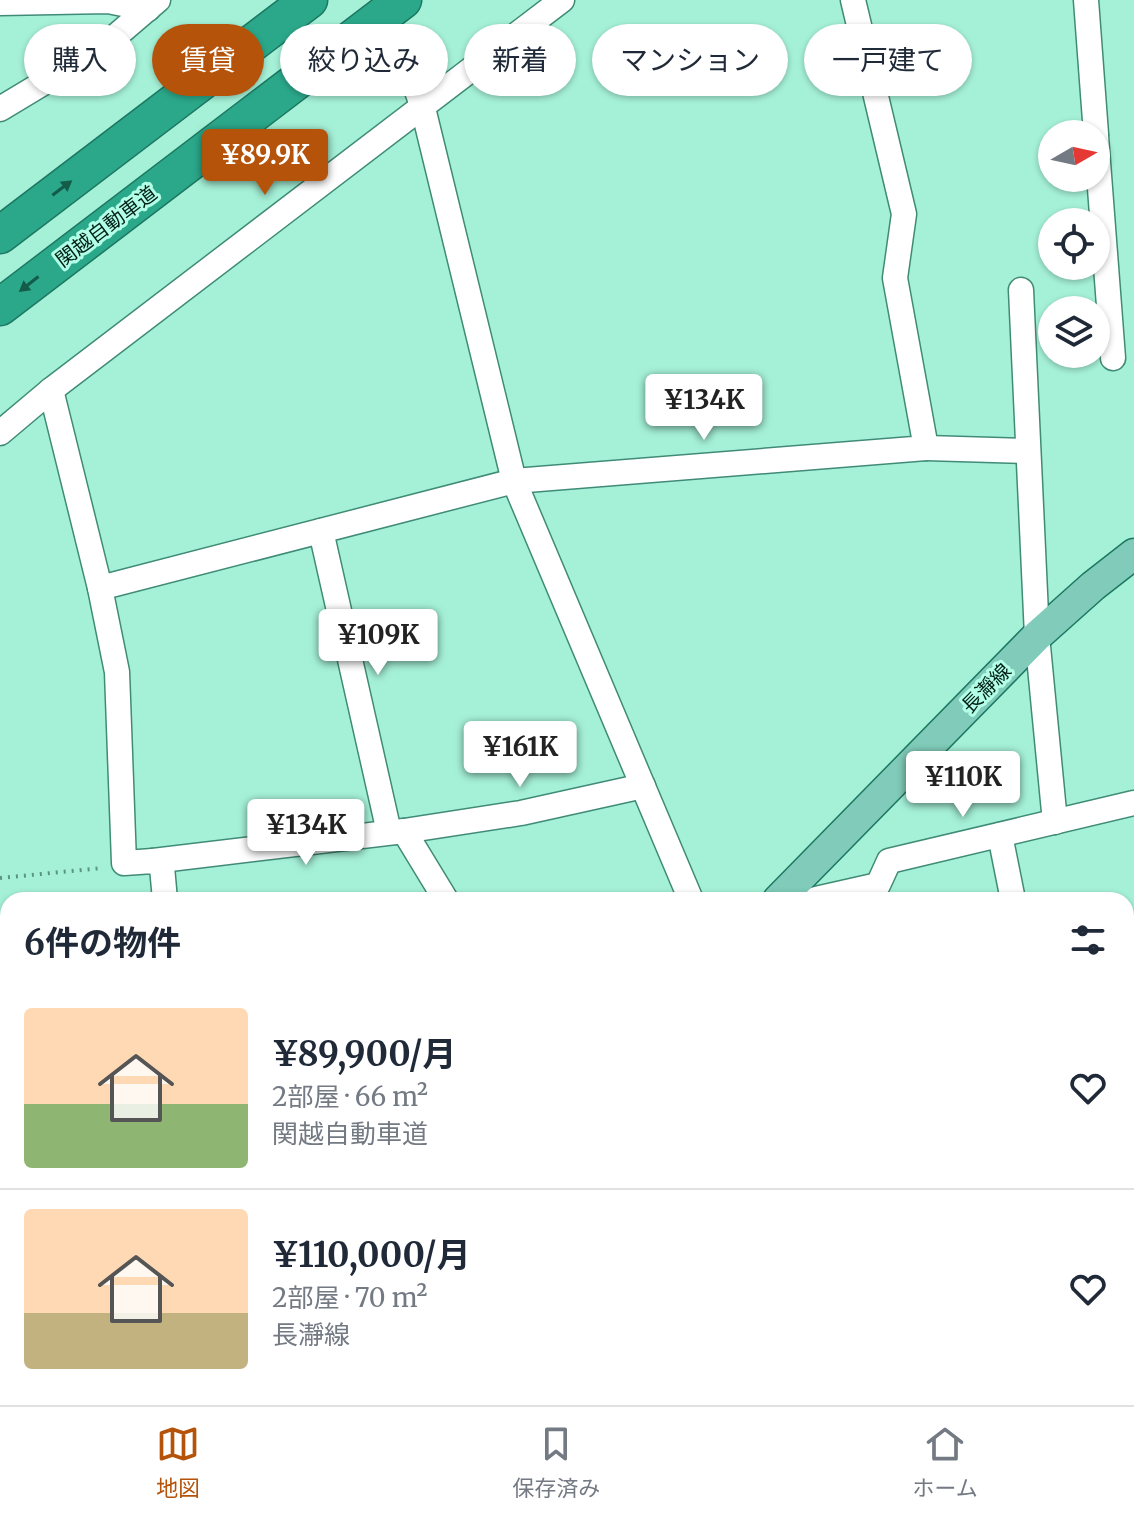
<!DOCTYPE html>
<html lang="ja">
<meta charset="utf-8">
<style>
:root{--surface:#fff;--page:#f6f6f7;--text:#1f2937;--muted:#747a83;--line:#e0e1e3;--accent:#b45309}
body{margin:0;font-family:Merriweather,"Noto Sans JP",serif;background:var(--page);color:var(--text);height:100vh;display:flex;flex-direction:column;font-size:30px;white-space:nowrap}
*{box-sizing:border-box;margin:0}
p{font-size:26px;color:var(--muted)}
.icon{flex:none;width:44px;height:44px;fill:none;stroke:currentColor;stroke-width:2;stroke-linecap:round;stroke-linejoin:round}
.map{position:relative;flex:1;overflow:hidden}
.details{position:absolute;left:0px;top:892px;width:1134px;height:514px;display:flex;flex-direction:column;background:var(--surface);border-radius:24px 24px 0 0;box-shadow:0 2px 6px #0004}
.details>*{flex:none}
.top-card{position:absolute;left:24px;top:24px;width:1086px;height:72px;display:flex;gap:16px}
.needle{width:52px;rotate:81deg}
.buttons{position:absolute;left:1038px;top:120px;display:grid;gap:16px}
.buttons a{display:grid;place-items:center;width:72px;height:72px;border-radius:50%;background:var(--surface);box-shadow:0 2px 6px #0004;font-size:40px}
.price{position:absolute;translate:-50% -68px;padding:0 18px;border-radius:8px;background:#fff;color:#222;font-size:26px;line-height:52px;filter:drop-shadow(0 2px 4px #0008)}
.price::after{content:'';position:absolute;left:50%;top:48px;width:24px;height:18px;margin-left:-12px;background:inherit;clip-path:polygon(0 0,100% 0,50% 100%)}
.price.active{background:var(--accent);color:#fff}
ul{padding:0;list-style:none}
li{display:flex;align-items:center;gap:24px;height:200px;padding:0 24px}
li+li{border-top:2px solid var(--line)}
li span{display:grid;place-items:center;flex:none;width:224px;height:160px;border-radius:8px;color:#555}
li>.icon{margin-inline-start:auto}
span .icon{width:96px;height:96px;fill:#fffc;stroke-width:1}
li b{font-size:34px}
h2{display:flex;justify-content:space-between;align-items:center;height:96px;padding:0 24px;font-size:34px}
.tag{padding:0 28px;border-radius:36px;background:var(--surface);box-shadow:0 2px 6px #0004;font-size:28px;line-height:72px}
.tag.active{background:var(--accent);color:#fff}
.tab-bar{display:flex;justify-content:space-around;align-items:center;height:112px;border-top:2px solid var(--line);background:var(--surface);font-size:22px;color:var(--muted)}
.tab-bar a{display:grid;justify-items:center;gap:4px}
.tab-bar .active{color:var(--accent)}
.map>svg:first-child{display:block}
.grass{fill:#d0d691}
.building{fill:#30c2be;stroke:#338a87;stroke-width:2}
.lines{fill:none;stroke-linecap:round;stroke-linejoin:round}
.minor-tunnel{stroke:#8cd1bb;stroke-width:24;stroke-dasharray:24 12;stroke-linecap:butt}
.minor-casing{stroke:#408b76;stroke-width:27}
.major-casing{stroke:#1c7861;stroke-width:33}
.highway-casing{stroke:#1c7861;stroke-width:39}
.path{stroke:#5c9483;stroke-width:4;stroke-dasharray:2 6;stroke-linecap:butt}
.minor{stroke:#fff;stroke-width:24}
.major{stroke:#80cbb9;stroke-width:30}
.highway{stroke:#2ba88a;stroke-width:36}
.oneway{fill:#135c4a}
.labels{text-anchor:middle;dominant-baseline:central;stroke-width:6;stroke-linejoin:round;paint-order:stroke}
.street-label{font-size:20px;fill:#001e16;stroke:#b2fee6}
</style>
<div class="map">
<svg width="1134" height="1405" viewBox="0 0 1134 1405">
<rect width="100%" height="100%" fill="#a5f1d8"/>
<polygon class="grass" points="0,1356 8,1356 8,1398 39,1398 39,1405 0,1405"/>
<rect class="building" x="39" y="1398" width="72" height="7"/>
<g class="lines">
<polyline class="minor-tunnel" points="381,2 411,74"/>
<defs>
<g id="minor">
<polyline points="1086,0 1096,134"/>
<polyline points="0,3 108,1 148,9"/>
<polyline points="411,74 423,108 514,481 691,900"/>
<polyline points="0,109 103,47 158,0"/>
<polyline points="1096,136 1113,358"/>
<polyline points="1021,290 1037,636 1055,822"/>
<polyline points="51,390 100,588 117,672 124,863 153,861 162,867 165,900"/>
<polyline points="0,433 51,390 562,0"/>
<polyline points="926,448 1028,451"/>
<polyline points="321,531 389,832"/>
<polyline points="100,588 514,481 926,448 895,278 904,214 853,0"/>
<polyline points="404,831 521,813 643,786"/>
<polyline points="1000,835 1013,900"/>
<polyline points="153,861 404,831 446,900"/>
<polyline points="816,899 878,885 889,861 1134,803"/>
<polyline points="1126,1250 1134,1243"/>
<polyline points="0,1312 8,1314"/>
<polyline points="250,1398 255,1405"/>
<polyline points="980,1398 981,1405"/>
<polyline points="567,1405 578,1398"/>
</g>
<g id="major">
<polyline points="778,900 1037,636 1093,586 1134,554"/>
<polyline points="0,1080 8,1082"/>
<polyline points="286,1405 293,1398"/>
</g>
<g id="highway">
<polyline points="0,235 309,0"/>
<polyline points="0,307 403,0"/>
</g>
</defs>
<use href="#minor" class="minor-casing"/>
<use href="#major" class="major-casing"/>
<use href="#highway" class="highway-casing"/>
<polyline class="path" points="0,878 102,868"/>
<use href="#minor" class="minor"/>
<use href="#major" class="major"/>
<use href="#highway" class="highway"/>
</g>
<defs><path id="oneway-solid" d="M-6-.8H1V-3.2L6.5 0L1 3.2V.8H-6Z" transform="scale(2)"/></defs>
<g class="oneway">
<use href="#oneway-solid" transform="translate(62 188) rotate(-37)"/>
<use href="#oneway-solid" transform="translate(29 284) rotate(142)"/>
</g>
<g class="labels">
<g class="street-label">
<text transform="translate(106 226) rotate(-37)">関越自動車道</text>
<text transform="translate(986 688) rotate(-45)">長瀞線</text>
</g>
</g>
</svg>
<div class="buttons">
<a><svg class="needle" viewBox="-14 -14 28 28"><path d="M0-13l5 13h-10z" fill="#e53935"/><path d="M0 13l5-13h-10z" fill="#747a83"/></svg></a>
<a><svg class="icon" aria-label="locate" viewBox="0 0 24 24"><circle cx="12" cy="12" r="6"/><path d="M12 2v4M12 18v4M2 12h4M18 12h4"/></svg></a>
<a><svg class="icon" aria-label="layers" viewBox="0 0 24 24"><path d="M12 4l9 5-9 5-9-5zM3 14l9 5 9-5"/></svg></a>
</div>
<b class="price active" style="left:265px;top:197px">¥89.9K</b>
<b class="price" style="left:704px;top:442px">¥134K</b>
<b class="price" style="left:378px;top:677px">¥109K</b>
<b class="price" style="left:520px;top:789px">¥161K</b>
<b class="price" style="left:963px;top:819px">¥110K</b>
<b class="price" style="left:306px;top:867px">¥134K</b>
<div class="top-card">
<a class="tag">購入</a>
<a class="tag active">賃貸</a>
<a class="tag">絞り込み</a>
<a class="tag">新着</a>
<a class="tag">マンション</a>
<a class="tag">一戸建て</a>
</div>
<section class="details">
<h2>6件の物件<svg class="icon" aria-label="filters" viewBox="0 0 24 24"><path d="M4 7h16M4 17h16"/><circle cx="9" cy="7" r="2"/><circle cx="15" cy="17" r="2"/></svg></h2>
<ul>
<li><span style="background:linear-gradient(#ffd9b3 60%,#8fb573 0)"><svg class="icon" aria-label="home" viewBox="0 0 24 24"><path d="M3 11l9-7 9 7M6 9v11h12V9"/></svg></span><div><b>¥89,900/月</b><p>2部屋 · 66 m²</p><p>関越自動車道</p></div><svg class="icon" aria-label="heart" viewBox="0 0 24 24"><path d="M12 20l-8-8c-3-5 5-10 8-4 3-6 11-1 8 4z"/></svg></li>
<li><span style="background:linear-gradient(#ffd9b3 65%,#c2b280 0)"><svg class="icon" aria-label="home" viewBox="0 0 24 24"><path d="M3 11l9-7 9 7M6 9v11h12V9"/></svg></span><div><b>¥110,000/月</b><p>2部屋 · 70 m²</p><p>長瀞線</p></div><svg class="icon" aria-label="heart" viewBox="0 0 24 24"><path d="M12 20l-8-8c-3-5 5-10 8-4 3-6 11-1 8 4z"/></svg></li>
</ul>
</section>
</div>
<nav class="tab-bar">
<a class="active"><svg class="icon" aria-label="map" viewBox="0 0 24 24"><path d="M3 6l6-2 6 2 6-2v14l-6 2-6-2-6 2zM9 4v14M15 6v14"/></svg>地図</a>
<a><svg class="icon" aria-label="saved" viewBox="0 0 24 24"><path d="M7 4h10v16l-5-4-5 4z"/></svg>保存済み</a>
<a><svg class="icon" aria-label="home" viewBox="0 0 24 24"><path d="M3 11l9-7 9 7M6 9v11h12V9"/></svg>ホーム</a>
</nav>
